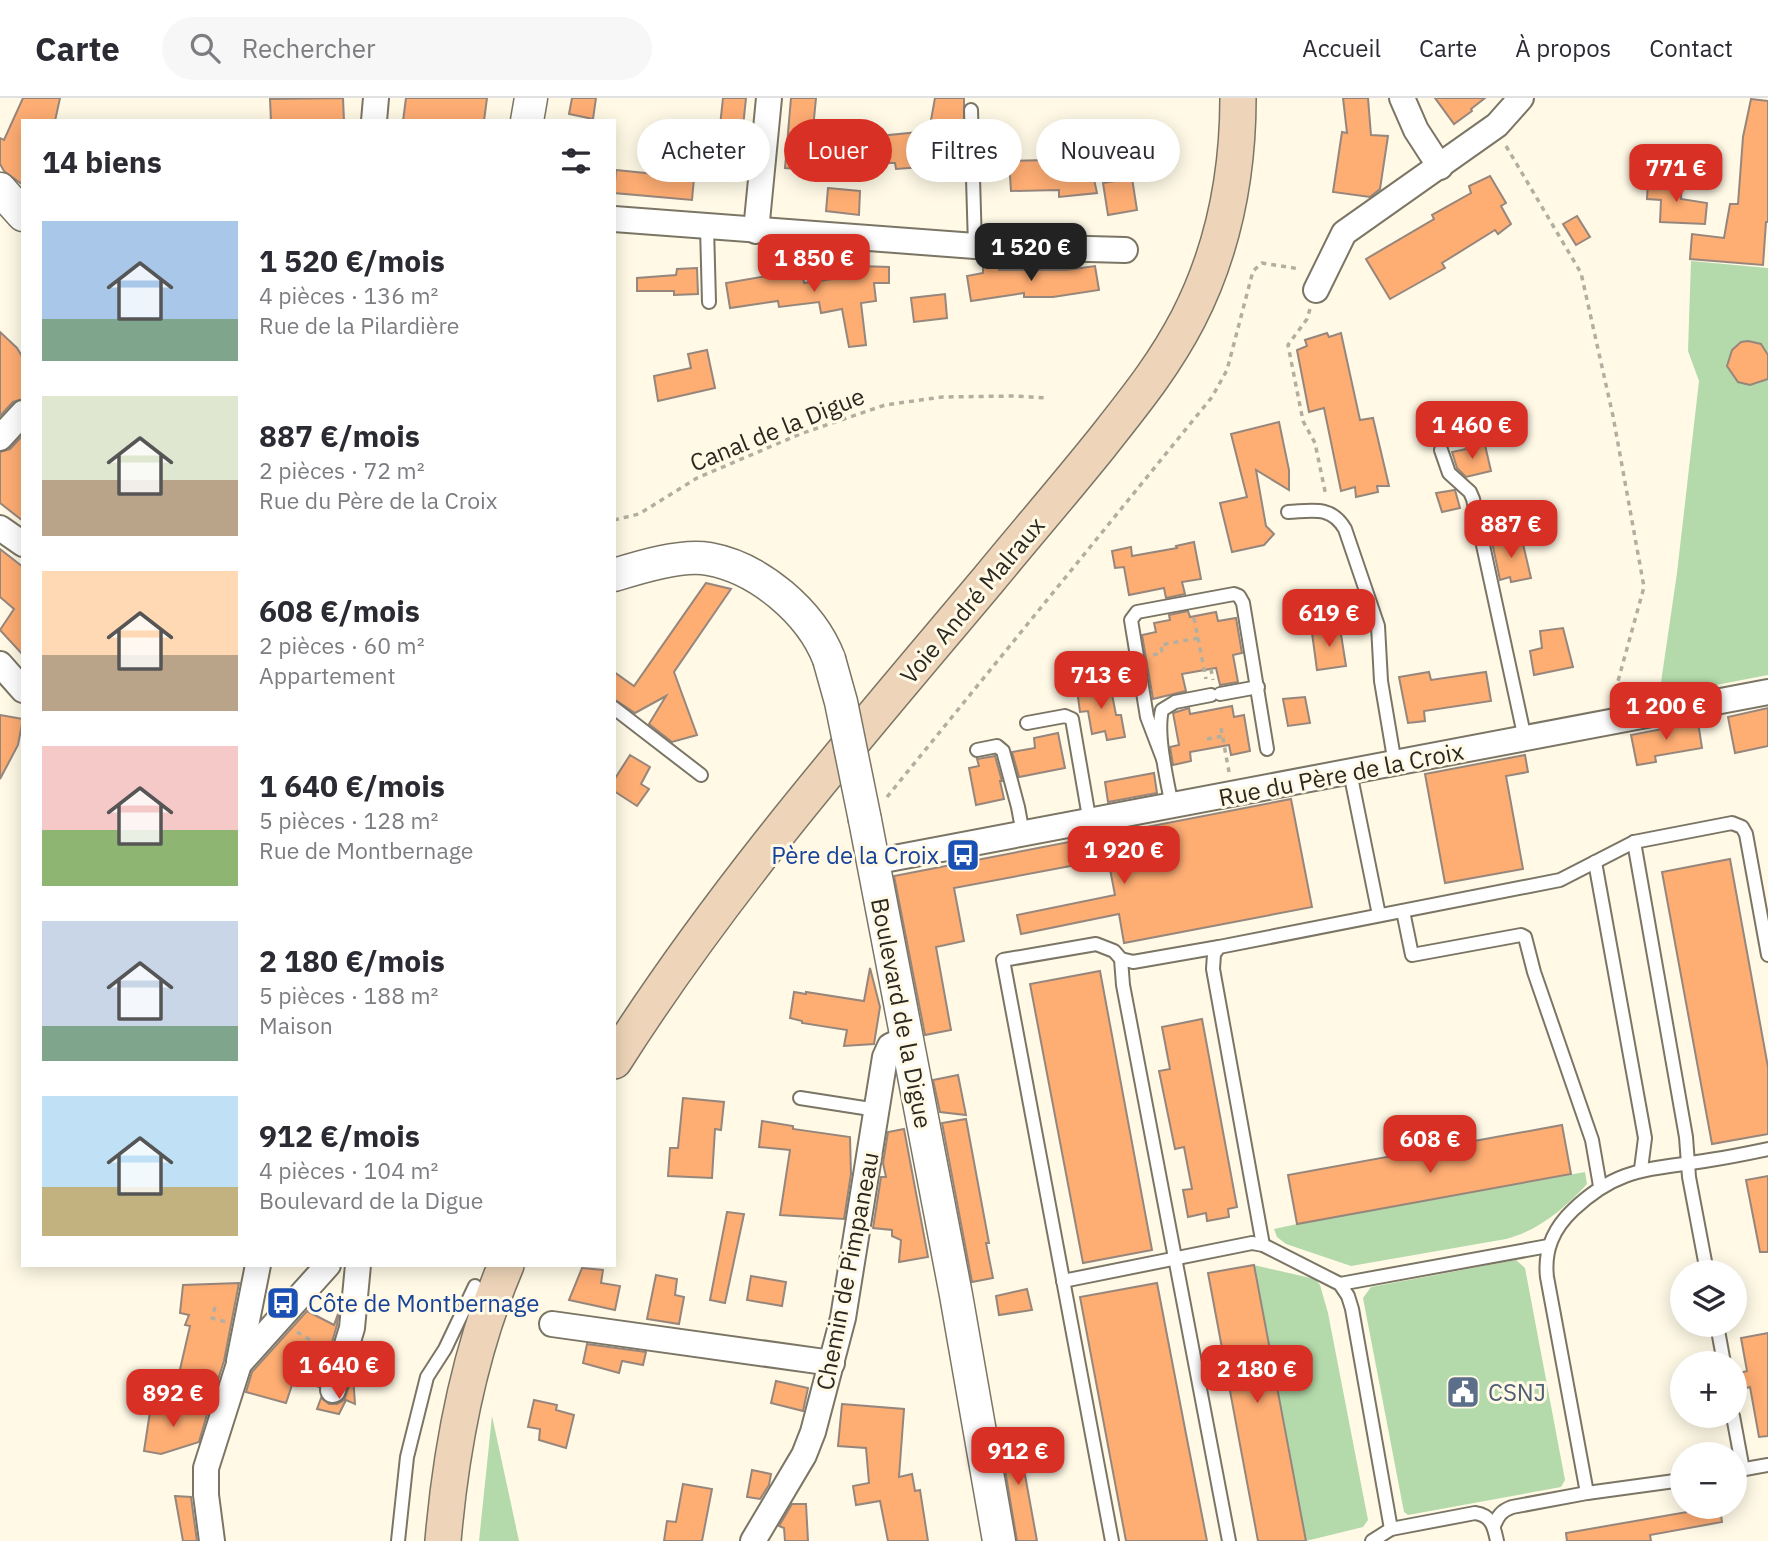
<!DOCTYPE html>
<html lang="fr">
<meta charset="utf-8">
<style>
:root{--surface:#fff;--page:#f7f7f7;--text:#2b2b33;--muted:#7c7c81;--line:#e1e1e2;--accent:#d93025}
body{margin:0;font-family:"IBM Plex Sans",sans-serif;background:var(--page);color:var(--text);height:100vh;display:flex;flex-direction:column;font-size:26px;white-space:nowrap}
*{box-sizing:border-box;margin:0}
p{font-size:23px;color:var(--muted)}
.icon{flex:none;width:38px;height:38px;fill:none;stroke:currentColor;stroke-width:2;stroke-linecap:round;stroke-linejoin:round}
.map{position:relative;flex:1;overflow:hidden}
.sheet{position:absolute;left:21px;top:21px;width:595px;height:1148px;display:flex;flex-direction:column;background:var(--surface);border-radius:0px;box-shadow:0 4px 18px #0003}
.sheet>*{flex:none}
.hud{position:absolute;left:637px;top:21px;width:665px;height:63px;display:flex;gap:14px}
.controls{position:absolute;left:1670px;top:1162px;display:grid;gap:14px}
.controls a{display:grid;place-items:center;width:77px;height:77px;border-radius:50%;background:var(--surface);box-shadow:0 4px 18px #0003;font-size:35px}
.price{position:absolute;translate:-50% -60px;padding:0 16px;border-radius:14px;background:var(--accent);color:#fff;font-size:23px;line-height:46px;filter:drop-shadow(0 2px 4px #0008)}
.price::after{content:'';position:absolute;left:50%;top:42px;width:21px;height:16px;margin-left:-10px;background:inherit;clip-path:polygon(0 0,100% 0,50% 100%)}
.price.current{background:#222;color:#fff}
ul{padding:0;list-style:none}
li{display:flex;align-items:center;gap:21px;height:175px;padding:0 21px}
li span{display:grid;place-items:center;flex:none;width:196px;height:140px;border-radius:0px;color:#555}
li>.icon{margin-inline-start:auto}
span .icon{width:84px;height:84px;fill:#fffc;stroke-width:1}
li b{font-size:30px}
h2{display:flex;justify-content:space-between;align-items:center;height:84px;padding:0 21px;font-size:30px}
.chip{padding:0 24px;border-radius:32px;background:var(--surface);box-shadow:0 4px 18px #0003;font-size:24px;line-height:63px}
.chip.current{background:var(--accent);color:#fff}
header{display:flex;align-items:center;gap:42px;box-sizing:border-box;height:98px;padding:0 35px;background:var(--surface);border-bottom:2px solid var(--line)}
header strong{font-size:33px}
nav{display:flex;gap:38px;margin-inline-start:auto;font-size:24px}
.search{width:490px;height:63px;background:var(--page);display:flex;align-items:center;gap:18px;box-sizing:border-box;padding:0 24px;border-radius:38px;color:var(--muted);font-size:26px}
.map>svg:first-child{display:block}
.green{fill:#b4daab}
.building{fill:#fead73;stroke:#96867c;stroke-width:2}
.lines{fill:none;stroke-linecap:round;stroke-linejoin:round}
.service-casing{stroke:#7b7565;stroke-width:16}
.minor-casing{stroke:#7b7565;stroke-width:28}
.tertiary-casing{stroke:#7b7565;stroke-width:35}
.secondary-casing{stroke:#7b7565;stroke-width:38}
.path{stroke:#b3afa0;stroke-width:3.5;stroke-dasharray:5 5;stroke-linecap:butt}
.service{stroke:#fff;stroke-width:12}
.minor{stroke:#fff;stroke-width:24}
.tertiary{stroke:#fff;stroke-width:32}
.secondary{stroke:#eed5b9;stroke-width:35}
.tertiary-bridge-casing{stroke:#7b7565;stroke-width:35;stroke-linecap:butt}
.tertiary-bridge{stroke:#fff;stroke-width:32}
.labels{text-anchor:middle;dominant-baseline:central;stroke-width:6;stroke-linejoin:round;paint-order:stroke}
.street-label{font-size:24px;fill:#2a2821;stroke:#fff9e6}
.transit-label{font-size:24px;fill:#164399;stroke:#fff9e6;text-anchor:end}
.service-label{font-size:24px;fill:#4e5e75;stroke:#fff9e6;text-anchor:start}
</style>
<header>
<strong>Carte</strong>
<div class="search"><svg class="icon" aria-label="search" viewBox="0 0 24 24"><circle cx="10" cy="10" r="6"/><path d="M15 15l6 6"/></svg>Rechercher</div>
<nav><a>Accueil</a><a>Carte</a><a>À propos</a><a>Contact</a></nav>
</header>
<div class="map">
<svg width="1768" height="1443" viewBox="0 0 1768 1443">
<rect width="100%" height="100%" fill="#fff9e6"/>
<g class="green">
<polygon points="1691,163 1768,170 1768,577 1659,598 1677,475 1699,283 1688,253"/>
<path d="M1585 1074 1587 1086C1565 1110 1538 1133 1506 1141L1351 1168 1286 1146 1277 1139 1274 1131 1297 1126Z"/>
<polygon points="1516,1162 1525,1170 1565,1382 1561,1389 1408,1417 1404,1414 1363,1200 1371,1189"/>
<polygon points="1254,1167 1315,1181 1320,1187 1328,1215 1368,1422 1363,1429 1306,1443"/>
<polygon points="492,1318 519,1443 479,1443"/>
</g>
<g class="building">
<polygon points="23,0 60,0 55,23 23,23 23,87 4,73 0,66 0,40 4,42"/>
<polygon points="343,0 344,23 271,23 270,1"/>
<polygon points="406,0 487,0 484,23 403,23"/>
<polygon points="572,0 596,0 593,21 569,16"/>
<polygon points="723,0 746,0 739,67 716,65"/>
<polygon points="791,0 816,0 809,72 785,70"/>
<polygon points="935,0 964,0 964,66 896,71 895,65 881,65 879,38 929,33"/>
<polygon points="1343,0 1368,0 1371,37 1388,38 1380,91 1370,99 1333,94 1342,34 1347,35"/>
<polygon points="1435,0 1485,0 1471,11 1472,13 1454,26"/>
<polygon points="1751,1 1768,3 1768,124 1766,124 1763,167 1690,161 1692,136 1724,140 1730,106 1738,106 1743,39"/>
<polygon points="1069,46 1072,69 1091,67 1097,95 1059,99 1059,92 1011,93 1009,63 1048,62 1047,49"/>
<polygon points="616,72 694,80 692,102 614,95"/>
<polygon points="1490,78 1506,105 1501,108 1511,126 1498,136 1495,132 1442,165 1445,170 1390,201 1366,161 1434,121 1432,117 1471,95 1469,88"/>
<polygon points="1132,80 1137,112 1108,117 1103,85"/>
<polygon points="1648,83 1682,84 1681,101 1707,105 1705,126 1660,124 1661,102 1647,101"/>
<polygon points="828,90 860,93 859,117 826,113"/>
<polygon points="1577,118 1590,139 1576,147 1563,126"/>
<polygon points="801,166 804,185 858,177 859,168 889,169 889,185 874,185 876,203 861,205 866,247 849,249 842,211 821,215 819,204 779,209 778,203 730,210 726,185 773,177 772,170"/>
<polygon points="998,166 999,172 1066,172 1095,168 1099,192 1053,199 1024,199 1024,195 971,203 967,178 983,175 983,169"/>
<polygon points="697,170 698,196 674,197 674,193 637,193 637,180 676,177 677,171"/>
<polygon points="945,196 947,220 914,224 911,200"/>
<polygon points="0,234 17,250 23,260 23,301 13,304 0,318"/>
<polygon points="1327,235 1329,239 1341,235 1360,322 1373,320 1389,388 1377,388 1378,394 1356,399 1355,389 1341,393 1324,310 1309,314 1297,252 1307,248 1305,242"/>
<polygon points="1748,243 1761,246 1768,257 1768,281 1750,287 1738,284 1727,268 1732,252 1741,244"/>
<polygon points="707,252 715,290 658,303 654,278 691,270 688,256"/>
<polygon points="1279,324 1289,372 1289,392 1256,372 1266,428 1274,436 1264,447 1232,454 1220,405 1247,399 1231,336"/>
<polygon points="23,337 23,423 0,405 0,354 10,351"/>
<polygon points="1485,347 1491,373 1466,379 1457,370 1452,354"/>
<polygon points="1455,392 1460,410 1442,414 1436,395"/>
<polygon points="1517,438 1519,445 1523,446 1531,480 1511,484 1510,479 1500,482 1492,444"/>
<polygon points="1194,444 1201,481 1182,484 1185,496 1166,500 1164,490 1129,497 1124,469 1115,470 1112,453 1131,449 1132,458 1177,450 1176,448"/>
<polygon points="0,451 23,469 23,557 0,532 14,511 0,499"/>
<polygon points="706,485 731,491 674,574 697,637 672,644 649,626 666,598 635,615 614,601 614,574 634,588"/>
<polygon points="1188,513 1190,519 1216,514 1218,523 1236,520 1242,555 1233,557 1238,584 1220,587 1216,570 1182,576 1186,593 1153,601 1142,537 1156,534 1154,525 1170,522 1169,517"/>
<polygon points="1340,530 1346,568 1317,572 1312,535"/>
<polygon points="1563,530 1573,569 1534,577 1530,553 1542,550 1540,533"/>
<polygon points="1429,574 1431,582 1486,574 1491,603 1424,613 1425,623 1408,625 1399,579"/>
<polygon points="1110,586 1116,617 1121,617 1125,639 1107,642 1105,633 1092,636 1088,613 1080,614 1077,592"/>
<polygon points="1305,599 1310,625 1288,628 1283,601"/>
<polygon points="1232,608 1234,619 1244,617 1250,653 1231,657 1229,647 1190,654 1191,663 1173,667 1170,649 1179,647 1173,615 1189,610 1190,616"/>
<polygon points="1768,610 1768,648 1735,655 1728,619"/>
<polygon points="0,617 23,621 18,647 0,681"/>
<polygon points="1698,624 1702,650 1655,658 1656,664 1637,667 1631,637"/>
<polygon points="1058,635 1065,670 1019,679 1012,654 1035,650 1034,640"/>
<polygon points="630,657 650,669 641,686 649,691 637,708 614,693 614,682"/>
<polygon points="1525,657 1528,674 1506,678 1523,771 1445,785 1425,676"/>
<polygon points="995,658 1002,683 1000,683 1004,701 976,707 969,670 979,668 977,661"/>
<polygon points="1154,675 1157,695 1108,704 1105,684"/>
<polygon points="1291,701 1312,809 1124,845 1119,816 1021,836 1017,817 1115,797 1108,761 954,790 964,843 936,849 951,932 925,937 894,778"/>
<polygon points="1730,761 1768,969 1768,1036 1712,1046 1662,774"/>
<polygon points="870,870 880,909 874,946 844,948 847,932 802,925 802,923 790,920 794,894 806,896 806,894 864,903"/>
<polygon points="1100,873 1152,1152 1083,1165 1030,886"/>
<polygon points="1202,921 1237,1109 1228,1111 1229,1119 1207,1123 1206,1115 1188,1119 1183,1092 1192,1091 1184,1049 1175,1051 1159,973 1170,971 1162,929"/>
<polygon points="958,977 966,1017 940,1014 933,982"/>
<polygon points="683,1000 724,1004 721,1032 715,1031 712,1080 668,1078 670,1050 678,1050"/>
<polygon points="966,1021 989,1145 986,1145 993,1180 972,1184 942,1025"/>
<polygon points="762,1023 793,1028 793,1031 850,1039 851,1076 844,1121 780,1117 790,1052 759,1049"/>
<polygon points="1562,1027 1571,1076 1297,1126 1288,1077"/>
<polygon points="904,1031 928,1159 899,1164 901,1142 892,1138 892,1132 873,1130 881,1079 886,1079 883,1065 888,1034"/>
<polygon points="1768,1078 1768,1154 1760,1154 1746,1082"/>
<polygon points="727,1114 744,1116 725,1205 710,1202"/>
<polygon points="1254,1167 1306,1443 1258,1443 1208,1175"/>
<polygon points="582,1170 603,1172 601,1185 620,1188 615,1212 569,1202"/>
<polygon points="656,1177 677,1181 675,1197 684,1199 679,1226 647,1221"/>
<polygon points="751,1178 786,1184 782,1208 747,1202"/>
<polygon points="239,1185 224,1263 216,1288 178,1280 190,1228 185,1227 189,1217 180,1215 183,1187"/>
<polygon points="1157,1185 1186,1336 1207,1443 1126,1443 1080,1199"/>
<polygon points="1027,1191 1032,1212 999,1217 996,1198"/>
<polygon points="307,1213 334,1227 339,1213 337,1227 319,1289 295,1278 286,1305 246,1294 252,1274"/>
<polygon points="1768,1235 1768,1338 1759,1339 1750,1289 1743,1291 1740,1275 1747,1273 1741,1240"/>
<polygon points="587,1246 646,1254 643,1267 622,1263 619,1275 583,1265"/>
<polygon points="353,1277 355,1306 346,1302 339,1316 317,1311 321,1300 329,1306 337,1306 344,1302"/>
<polygon points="776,1283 808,1290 803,1313 771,1305"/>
<polygon points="534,1302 557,1307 556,1312 574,1317 566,1350 539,1342 540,1331 528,1329"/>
<polygon points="842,1306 904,1311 899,1379 912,1376 915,1393 920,1392 928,1443 888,1443 880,1403 856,1407 853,1388 869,1385 866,1350 838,1348"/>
<polygon points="151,1307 208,1313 199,1344 161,1356 144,1353"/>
<polygon points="1017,1333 1037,1443 1017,1443 999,1336"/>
<polygon points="752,1372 771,1376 769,1387 760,1401 747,1399"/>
<polygon points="683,1386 712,1391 702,1443 664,1443 667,1423 676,1424"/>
<polygon points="175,1398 191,1399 197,1443 183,1443"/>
<polygon points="792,1406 806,1406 808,1443 785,1443 784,1430 779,1428"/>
<polygon points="1716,1409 1720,1409 1722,1424 1650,1437 1651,1443 1567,1443 1566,1435"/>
</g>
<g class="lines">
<defs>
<g id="service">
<polyline points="971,12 975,148"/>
<polyline points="707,129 709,204"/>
<polyline points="1441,352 1449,375 1470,394 1473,401 1525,641"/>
<path d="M1288 414C1312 413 1331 407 1345 431L1378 528 1381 583 1395 666"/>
<polyline points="1220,596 1258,589"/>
<polyline points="614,610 701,677"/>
<polyline points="1027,625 1065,618 1072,621 1090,725"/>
<polyline points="977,652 997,648 1003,653 1018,709 1023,736"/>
<polyline points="1163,661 1147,619 1131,522 1137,514 1234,496 1239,498 1243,505 1267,651"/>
<polyline points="1350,674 1379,817"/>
<path d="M1172 708C1167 682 1156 636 1162 612L1175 604 1211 597"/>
<polyline points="1634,744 1686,1039 1689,1079 1707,1174"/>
<polyline points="1595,764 1645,1040 1641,1071"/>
<polyline points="1403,813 1412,857 1521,837 1525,839 1534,874 1592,1042 1600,1088"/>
<polyline points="1121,861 1123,887 1229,1443"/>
<polyline points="800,1000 877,1012"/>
<polyline points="1263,1147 1213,871 1214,856 1219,849 1560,782 1634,744 1732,725 1742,729 1746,736 1768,857"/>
<polyline points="1063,1183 1252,1145 1263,1147 1340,1186 1348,1198 1352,1211 1391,1431"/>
<polyline points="1340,1186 1548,1148"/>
<polyline points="1717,1227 1724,1265"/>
<polyline points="1733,1318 1743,1372"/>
<polyline points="1734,1373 1768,1367"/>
<path d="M1587 1395 1547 1179C1544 1152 1553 1131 1573 1112 1619 1068 1651 1072 1710 1062 1729 1059 1749 1055 1768 1051"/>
<path d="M1494 1428C1498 1418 1501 1413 1512 1409L1587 1395 1682 1382"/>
<polyline points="398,1443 407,1359 427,1279 445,1251 475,1188"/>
<polyline points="1112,1443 1003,862 1096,846 1114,853 1121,861 1133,864 1219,849"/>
<path d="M1372 1443 1391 1431 1475 1415C1491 1417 1494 1428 1497 1443"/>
</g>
<g id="minor">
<polyline points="1402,0 1416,32 1440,69"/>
<polyline points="374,23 376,0"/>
<polyline points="614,121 975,148 1125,152"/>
<polyline points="756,133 769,0"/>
<polyline points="1316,192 1344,135 1497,27 1521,0"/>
<polyline points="0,340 23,315"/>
<polyline points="0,430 23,446"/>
<polyline points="0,566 23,592"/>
<polyline points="873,764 1768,594"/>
<polyline points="552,1226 832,1265"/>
<polyline points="239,1263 258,1167"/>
<polyline points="333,1292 352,1230 358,1167"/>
<polyline points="212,1443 206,1397 206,1370 239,1266 328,1167"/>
<polyline points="753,1443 804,1357 813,1334 843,1220 885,959 890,948 907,940"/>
</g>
<g id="tertiary">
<polyline points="527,23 531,0"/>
<polyline points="0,91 23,117"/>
<path d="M614 477C640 469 682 456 709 461 759 470 811 514 829 561"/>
<polyline points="865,722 956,1197 999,1443"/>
</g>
<g id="secondary">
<path d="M614 963C723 791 858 637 989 481 1026 436 1064 392 1101 346 1134 304 1163 269 1188 221 1224 151 1238 78 1238 0"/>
<path d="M443 1443C451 1350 469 1254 506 1167"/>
</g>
</defs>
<use href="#service" class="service-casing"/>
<use href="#minor" class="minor-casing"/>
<use href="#tertiary" class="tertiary-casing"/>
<use href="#secondary" class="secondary-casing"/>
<g class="path">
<polyline points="1506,48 1581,175 1613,318 1644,489 1613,601"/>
<polyline points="1310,211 1307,221 1288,247 1303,323 1315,345 1326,398"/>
<polyline points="614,422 639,416 697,380 800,336 885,307 942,299 1016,298 1046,300"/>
<polyline points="1194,520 1206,581"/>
<polyline points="1153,557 1162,555 1161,547 1198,540"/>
<polyline points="1211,571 1213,582"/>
<polyline points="1221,630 1229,674"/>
<polyline points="1207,641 1223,638"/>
<polyline points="887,699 1212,299 1227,272 1253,173 1262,165 1300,171"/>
<polyline points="215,1209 212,1220 226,1224"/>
<polyline points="297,1234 324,1250"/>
</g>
<use href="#service" class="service"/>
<use href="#minor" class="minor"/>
<use href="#tertiary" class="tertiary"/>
<use href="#secondary" class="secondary"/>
<defs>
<polyline id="tertiary-bridge" points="829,561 841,604 865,722"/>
</defs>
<use href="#tertiary-bridge" class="tertiary-bridge-casing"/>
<use href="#tertiary-bridge" class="tertiary-bridge"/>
</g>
<defs>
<symbol id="bus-square" viewBox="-11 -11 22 22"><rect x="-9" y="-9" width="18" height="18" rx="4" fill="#1a4fb4" stroke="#fff9e6"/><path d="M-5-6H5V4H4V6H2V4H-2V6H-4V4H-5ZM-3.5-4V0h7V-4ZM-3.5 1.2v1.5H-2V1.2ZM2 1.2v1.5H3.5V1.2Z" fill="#fff"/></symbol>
<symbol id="civic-square" viewBox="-11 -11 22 22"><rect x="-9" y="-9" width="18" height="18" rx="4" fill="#5c6f8a" stroke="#fff9e6"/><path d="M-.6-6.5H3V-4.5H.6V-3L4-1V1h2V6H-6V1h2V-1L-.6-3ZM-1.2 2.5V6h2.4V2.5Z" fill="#fff"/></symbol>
</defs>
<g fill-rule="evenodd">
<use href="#bus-square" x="944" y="738" width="38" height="38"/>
<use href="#bus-square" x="264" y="1186" width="38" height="38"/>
<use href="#civic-square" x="1444" y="1275" width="38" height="38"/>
</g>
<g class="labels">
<g class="street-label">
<text transform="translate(777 331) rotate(-22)">Canal de la Digue</text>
<text transform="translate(972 502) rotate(-50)">Voie André Malraux</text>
<text transform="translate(1341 676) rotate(-11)">Rue du Père de la Croix</text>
<text transform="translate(902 915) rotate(79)">Boulevard de la Digue</text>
<text transform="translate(847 1173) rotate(-79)">Chemin de Pimpaneau</text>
</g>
<g class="transit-label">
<text x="939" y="757">Père de la Croix</text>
<text x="308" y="1205" text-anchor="start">Côte de Montbernage</text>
</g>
<g class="service-label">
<text x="1488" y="1294">CSNJ</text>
</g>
</g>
</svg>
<div class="controls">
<a><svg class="icon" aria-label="layers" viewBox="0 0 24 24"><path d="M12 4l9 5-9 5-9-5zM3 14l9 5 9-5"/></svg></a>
<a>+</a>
<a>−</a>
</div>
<b class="price" style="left:1676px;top:106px">771 €</b>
<b class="price current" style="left:1031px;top:185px">1 520 €</b>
<b class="price" style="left:814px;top:196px">1 850 €</b>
<b class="price" style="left:1472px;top:363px">1 460 €</b>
<b class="price" style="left:1511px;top:462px">887 €</b>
<b class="price" style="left:1329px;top:551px">619 €</b>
<b class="price" style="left:1101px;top:613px">713 €</b>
<b class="price" style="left:1666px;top:644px">1 200 €</b>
<b class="price" style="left:1124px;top:788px">1 920 €</b>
<b class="price" style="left:1430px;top:1077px">608 €</b>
<b class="price" style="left:339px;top:1303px">1 640 €</b>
<b class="price" style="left:1257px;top:1307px">2 180 €</b>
<b class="price" style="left:173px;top:1331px">892 €</b>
<b class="price" style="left:1018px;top:1389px">912 €</b>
<div class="hud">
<a class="chip">Acheter</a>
<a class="chip current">Louer</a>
<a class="chip">Filtres</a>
<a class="chip">Nouveau</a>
</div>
<section class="sheet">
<h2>14 biens<svg class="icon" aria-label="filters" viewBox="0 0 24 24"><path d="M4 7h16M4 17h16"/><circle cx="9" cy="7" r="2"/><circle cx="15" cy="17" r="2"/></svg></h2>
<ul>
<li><span style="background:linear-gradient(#a9c7e8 70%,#7fa58c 0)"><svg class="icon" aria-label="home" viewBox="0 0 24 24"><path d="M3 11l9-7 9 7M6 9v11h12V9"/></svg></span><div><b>1 520 €/mois</b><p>4 pièces · 136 m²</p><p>Rue de la Pilardière</p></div></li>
<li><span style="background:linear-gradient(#dfe7d0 60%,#b9a48a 0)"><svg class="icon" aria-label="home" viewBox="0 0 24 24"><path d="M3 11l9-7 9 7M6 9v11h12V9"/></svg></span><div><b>887 €/mois</b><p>2 pièces · 72 m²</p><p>Rue du Père de la Croix</p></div></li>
<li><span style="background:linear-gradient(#ffd9b3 60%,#b9a48a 0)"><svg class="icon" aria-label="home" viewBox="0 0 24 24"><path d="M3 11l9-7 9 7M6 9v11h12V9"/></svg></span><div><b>608 €/mois</b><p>2 pièces · 60 m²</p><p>Appartement</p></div></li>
<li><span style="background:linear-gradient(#f6c9c9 60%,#8fb573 0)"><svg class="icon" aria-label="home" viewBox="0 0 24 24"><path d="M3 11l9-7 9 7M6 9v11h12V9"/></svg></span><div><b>1 640 €/mois</b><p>5 pièces · 128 m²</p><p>Rue de Montbernage</p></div></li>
<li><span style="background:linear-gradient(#c9d6e8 75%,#7fa58c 0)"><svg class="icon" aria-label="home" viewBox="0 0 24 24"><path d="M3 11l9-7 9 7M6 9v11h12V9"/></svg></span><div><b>2 180 €/mois</b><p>5 pièces · 188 m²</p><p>Maison</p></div></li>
<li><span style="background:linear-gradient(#bfe0f5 65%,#c2b280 0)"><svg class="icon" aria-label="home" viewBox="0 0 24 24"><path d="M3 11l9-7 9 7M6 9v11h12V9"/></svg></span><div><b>912 €/mois</b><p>4 pièces · 104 m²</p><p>Boulevard de la Digue</p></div></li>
</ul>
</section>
</div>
